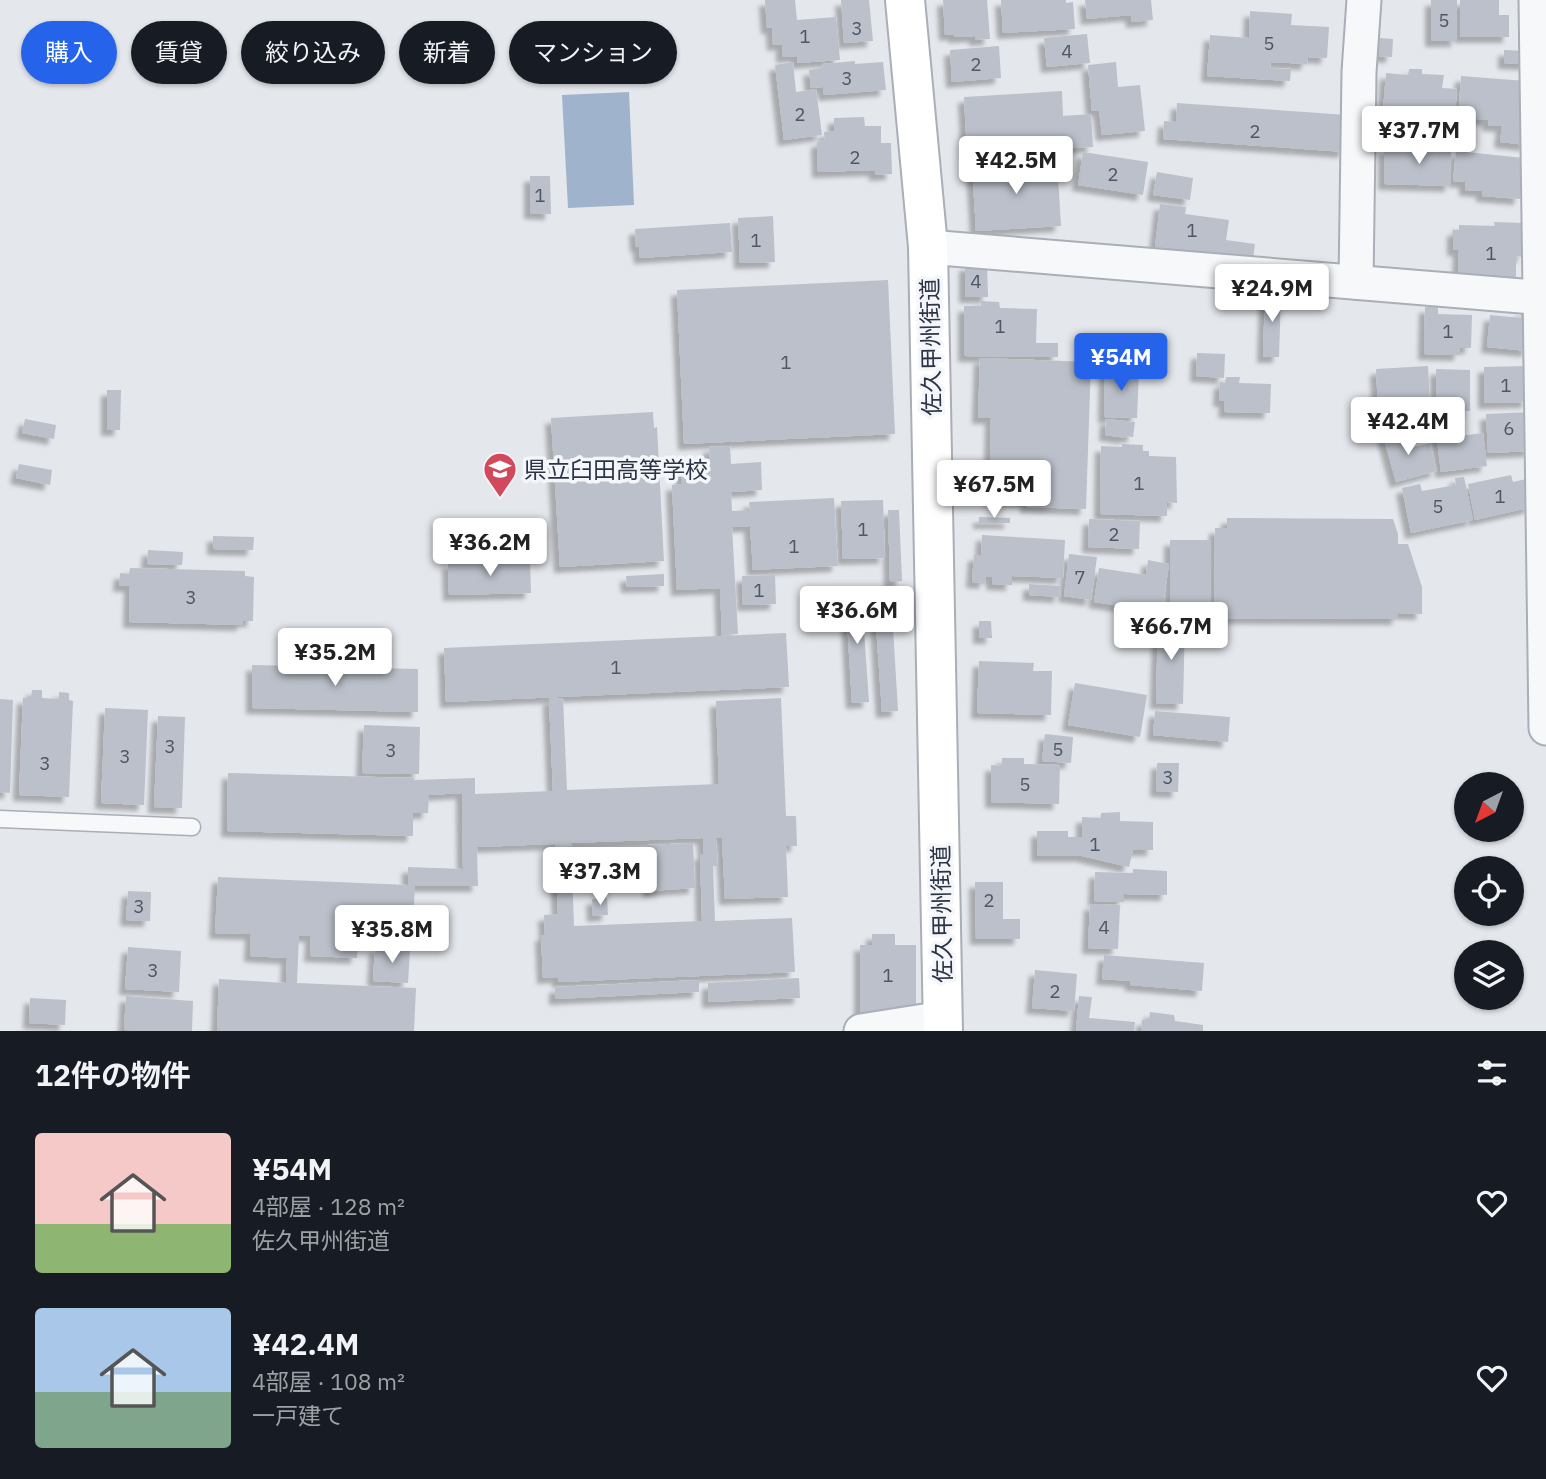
<!DOCTYPE html>
<html lang="ja">
<meta charset="utf-8">
<style>
:root{--surface:#171b24;--page:#20242c;--text:#f1f3f6;--muted:#9ea1a6;--accent:#2563eb}
body{margin:0;font-family:"IBM Plex Sans","Noto Sans JP",sans-serif;background:var(--page);color:var(--text);height:100vh;display:flex;flex-direction:column;font-size:26px;white-space:nowrap}
*{box-sizing:border-box;margin:0}
p{font-size:23px;color:var(--muted)}
.icon{flex:none;width:38px;height:38px;fill:none;stroke:currentColor;stroke-width:2;stroke-linecap:round;stroke-linejoin:round}
.map{position:relative;height:1031px;overflow:hidden}
.panel{display:flex;flex-direction:column;background:var(--surface);flex:1}
.panel>*{flex:none}
.hud{position:absolute;left:21px;top:21px;width:700px;height:63px;display:flex;gap:14px}
.needle{width:46px;rotate:221deg}
.fabs{position:absolute;left:1454px;top:772px;display:grid;gap:14px}
.fabs a{display:grid;place-items:center;width:70px;height:70px;border-radius:50%;background:var(--surface);box-shadow:0 2px 5px #0004;font-size:35px}
.price{position:absolute;translate:-50% -60px;padding:0 16px;border-radius:7px;background:#fff;color:#222;font-size:23px;line-height:46px;filter:drop-shadow(0 2px 4px #0008)}
.price::after{content:'';position:absolute;left:50%;top:42px;width:21px;height:16px;margin-left:-10px;background:inherit;clip-path:polygon(0 0,100% 0,50% 100%)}
.price.active{background:var(--accent);color:#fff}
ul{padding:0;list-style:none}
li{display:flex;align-items:center;gap:21px;height:175px;padding:0 35px}
li span{display:grid;place-items:center;flex:none;width:196px;height:140px;border-radius:7px;color:#555}
li>.icon{margin-inline-start:auto}
span .icon{width:84px;height:84px;fill:#fffc;stroke-width:1}
li b{font-size:30px}
h2{display:flex;justify-content:space-between;align-items:center;height:84px;padding:0 35px;font-size:30px}
.chip{padding:0 24px;border-radius:32px;background:var(--surface);box-shadow:0 2px 5px #0004;font-size:24px;line-height:63px}
.chip.active{background:var(--accent);color:#fff}
.map>svg:first-child{display:block}
.water{fill:#9fb4cc}
.building{fill:#bbc0ca;fill-rule:evenodd;filter:url(#shadow)}
.lines{fill:none;stroke-linecap:round;stroke-linejoin:round}
.lane-casing{stroke:#a9aeb7;stroke-width:19}
.street-casing{stroke:#a9aeb7;stroke-width:37}
.secondary-casing{stroke:#a9aeb7;stroke-width:42}
.lane{stroke:#f7f8fa;stroke-width:16}
.street{stroke:#f7f8fa;stroke-width:33}
.secondary{stroke:#fff;stroke-width:38}
.labels{text-anchor:middle;dominant-baseline:central;stroke-width:7;stroke-linejoin:round;paint-order:stroke}
.number-label{font-size:19px;fill:#4f5766}
.street-label{font-size:23px;fill:#2b3445;stroke:#f4f6f9}
.poi-label{font-size:23px;fill:#2b3445;stroke:#f4f6f9;text-anchor:start}
</style>
<div class="map">
<svg width="1546" height="1031" viewBox="0 0 1546 1031">
<defs>
<filter id="shadow"><feDropShadow dx="-6" dy="6" stdDeviation="2" flood-color="#0004"/></filter>
</defs>
<rect width="100%" height="100%" fill="#e4e7ec"/>
<polygon class="water" points="629,92 634,205 568,208 562,95"/>
<g class="building">
<polygon points="765,0 795,0 797,20 836,17 840,60 797,63 797,56 782,57 782,44 773,45 772,28 767,28"/>
<polygon points="841,0 869,0 873,41 844,43"/>
<polygon points="943,0 987,0 990,39 975,40 975,36 955,37 953,34 945,35"/>
<polygon points="1001,0 1066,0 1066,3 1073,2 1075,29 1003,33"/>
<polygon points="1085,0 1151,0 1153,20 1132,22 1131,15 1087,19"/>
<rect x="1431" y="0" width="26" height="41"/>
<polygon points="1460,0 1499,0 1499,15 1509,15 1509,37 1460,37"/>
<polygon points="1250,11 1292,14 1291,25 1329,27 1327,58 1308,57 1307,64 1271,62 1270,68 1291,69 1290,81 1207,76 1210,35 1249,38"/>
<polygon points="1087,34 1090,63 1047,67 1044,38"/>
<polygon points="1379,38 1393,39 1392,57 1378,56"/>
<polygon points="999,46 1001,78 952,82 950,50"/>
<polygon points="1504,50 1528,51 1527,64 1504,63"/>
<polygon points="855,61 855,64 883,62 886,90 824,95 823,87 811,88 809,70 823,68 822,64"/>
<polygon points="793,62 796,92 816,89 822,135 784,140 775,65"/>
<polygon points="1116,62 1118,87 1140,85 1145,131 1102,135 1099,110 1092,111 1088,65"/>
<polygon points="1409,69 1422,69 1422,74 1444,75 1442,88 1457,89 1455,116 1383,111 1386,73 1408,75"/>
<polygon points="1461,76 1526,81 1527,145 1500,142 1502,126 1488,125 1488,120 1464,118 1465,106 1459,105"/>
<polygon points="1062,91 1063,116 1091,114 1093,147 967,154 964,97"/>
<polygon points="1177,103 1347,115 1345,152 1163,139 1164,121 1176,122"/>
<polygon points="864,117 865,126 881,126 881,143 891,143 892,174 875,175 875,170 818,172 817,142 825,140 824,132 834,131 834,118"/>
<polygon points="1428,142 1446,142 1446,148 1451,148 1451,186 1384,184 1384,148 1428,149"/>
<polygon points="1456,151 1524,158 1520,199 1482,196 1482,191 1465,190 1465,182 1453,181"/>
<polygon points="1083,152 1148,162 1143,195 1078,185"/>
<polygon points="1057,160 1061,226 976,231 972,165"/>
<polygon points="1157,172 1193,178 1190,200 1153,195"/>
<polygon points="530,176 550,176 551,214 530,213"/>
<polygon points="1160,204 1186,207 1185,214 1229,220 1226,240 1255,244 1253,259 1155,247"/>
<polygon points="773,216 775,262 740,263 738,218"/>
<polygon points="1494,222 1524,223 1523,257 1516,256 1516,281 1458,278 1459,250 1453,250 1453,230 1459,230 1459,225 1495,226"/>
<polygon points="730,223 732,252 640,258 639,246 636,247 635,229"/>
<polygon points="965,265 987,265 988,297 965,297"/>
<polygon points="888,280 895,434 684,444 677,290"/>
<polygon points="1265,291 1281,292 1279,357 1263,357"/>
<polygon points="981,301 999,302 1000,308 1037,309 1036,343 1058,343 1058,357 964,356 964,306 981,306"/>
<polygon points="1425,307 1438,307 1438,314 1472,315 1471,348 1460,348 1460,355 1424,354"/>
<polygon points="1521,311 1532,312 1528,351 1487,347 1490,315 1521,318"/>
<polygon points="1197,353 1225,354 1224,378 1196,376"/>
<polygon points="980,358 1091,362 1086,509 1026,507 1026,501 989,500 991,418 978,418"/>
<polygon points="1428,366 1431,423 1379,425 1376,369"/>
<polygon points="1528,366 1528,402 1484,403 1484,367"/>
<polygon points="1105,369 1139,370 1137,418 1104,417"/>
<polygon points="1436,369 1470,370 1470,411 1436,411"/>
<polygon points="1226,377 1240,377 1239,383 1271,384 1270,413 1224,412 1225,401 1219,401 1220,382 1225,383"/>
<polygon points="107,390 121,390 120,430 107,430"/>
<polygon points="653,412 654,428 657,427 664,561 560,567 551,418"/>
<polygon points="1532,412 1531,451 1488,453 1486,414"/>
<polygon points="1450,414 1453,437 1483,433 1487,466 1441,472 1434,415"/>
<polygon points="25,419 56,425 54,439 22,433"/>
<polygon points="1106,419 1135,422 1133,437 1126,436 1126,438 1105,435"/>
<polygon points="1405,429 1410,448 1430,443 1437,471 1396,482 1383,435"/>
<polygon points="1122,444 1143,445 1143,451 1149,451 1149,456 1176,457 1177,503 1167,502 1167,516 1100,514 1101,446 1122,447"/>
<polygon points="730,446 731,464 761,462 762,490 731,492 732,511 750,510 749,502 834,498 838,566 753,570 750,526 732,527 738,634 722,635 720,588 677,590 672,485 682,484 681,468 710,467 709,447"/>
<polygon points="19,464 52,470 50,485 16,478"/>
<polygon points="1511,475 1513,482 1526,479 1532,507 1475,520 1468,484"/>
<polygon points="1464,477 1473,520 1411,533 1402,488 1420,484 1422,491 1456,485 1455,478"/>
<polygon points="883,500 885,558 843,559 841,501"/>
<polygon points="888,510 899,510 902,581 890,582"/>
<polygon points="979,517 1010,518 1010,523 979,523"/>
<polygon points="1227,518 1393,519 1398,534 1398,544 1408,544 1422,587 1422,614 1398,613 1398,619 1214,618 1215,528 1227,528"/>
<polygon points="1089,519 1140,521 1139,549 1088,547"/>
<polygon points="982,535 1065,540 1063,578 1012,576 1012,585 992,584 992,577 986,577 985,583 972,582 974,555 981,555"/>
<polygon points="213,536 254,537 253,550 213,549"/>
<rect x="1170" y="540" width="41" height="67"/>
<polygon points="148,550 183,552 182,565 147,564"/>
<polygon points="1069,554 1097,557 1091,600 1064,596"/>
<polygon points="1148,560 1169,564 1162,612 1094,602 1099,568 1146,575"/>
<polygon points="530,561 531,593 449,595 448,563"/>
<polygon points="130,568 245,571 245,576 254,577 253,621 243,621 243,625 129,622 130,586 119,586 120,573 129,574"/>
<polygon points="664,574 664,586 627,587 626,576"/>
<polygon points="775,575 776,604 743,605 742,576"/>
<polygon points="1029,584 1061,586 1060,597 1029,595"/>
<polygon points="861,588 869,702 852,703 845,589"/>
<polygon points="891,594 898,711 882,712 874,595"/>
<polygon points="1158,620 1185,620 1183,704 1156,703"/>
<polygon points="979,621 991,621 992,638 979,638"/>
<polygon points="786,633 789,687 446,702 444,648"/>
<polygon points="979,661 1034,663 1033,671 1052,671 1051,715 977,713"/>
<polygon points="252,665 418,669 418,712 252,708"/>
<polygon points="1075,683 1147,695 1140,737 1068,725"/>
<polygon points="32,690 42,690 42,698 59,699 59,692 69,693 69,700 73,701 69,797 19,795 23,698 31,698"/>
<path d="M563 698 567 790 719 784 716 701 781 698 786 816H796L797 846H786L788 897 725 899 722 837 716 838 718 866H713L715 921 792 918 795 972 558 982V977L543 978 541 935H545L544 915 558 914 555 844 477 847 478 886H415L412 940 358 937 357 958 310 956 311 936H299L297 983 416 988 414 1031H217L219 979 286 983 287 958 250 956 251 934 215 933 218 877 408 885V867L463 869 462 793 429 795 428 813H413V836L227 831 228 773 414 778V780L475 778V794L553 791 549 699ZM703 838 704 854H700L702 921 574 926 571 843Z"/>
<polygon points="0,699 13,700 10,793 0,792"/>
<polygon points="105,708 148,710 144,805 101,803"/>
<polygon points="1155,711 1230,717 1228,742 1153,735"/>
<polygon points="158,716 185,717 182,808 154,807"/>
<polygon points="364,725 420,727 419,774 362,773"/>
<polygon points="1045,734 1073,737 1071,763 1042,761"/>
<polygon points="1002,758 1024,758 1024,764 1060,765 1059,804 991,802 991,765 1002,766"/>
<polygon points="1157,763 1179,763 1178,792 1156,791"/>
<polygon points="1120,812 1120,821 1153,822 1153,850 1133,850 1129,867 1082,856 1037,856 1037,831 1068,831 1068,837 1082,837 1082,817 1101,818 1101,813"/>
<polygon points="693,843 695,888 649,891 647,845"/>
<polygon points="1133,869 1167,871 1167,895 1124,894 1124,902 1094,901 1095,872 1133,873"/>
<polygon points="975,882 1003,882 1003,919 1020,919 1020,939 976,939"/>
<polygon points="128,891 151,892 150,921 126,920"/>
<polygon points="607,898 608,915 593,916 592,899"/>
<polygon points="1090,904 1120,905 1118,949 1088,948"/>
<polygon points="872,934 895,934 895,945 916,945 916,1006 896,1006 897,1015 860,1015 860,945 872,945"/>
<polygon points="128,947 181,951 179,992 125,989"/>
<polygon points="375,947 410,948 408,983 373,981"/>
<polygon points="1104,955 1204,963 1202,991 1130,985 1131,981 1102,979"/>
<polygon points="1035,970 1077,974 1074,1011 1032,1008"/>
<polygon points="799,978 800,998 708,1002 708,983"/>
<polygon points="699,980 699,992 555,999 555,987"/>
<polygon points="126,996 193,1001 192,1031 124,1030"/>
<polygon points="1079,996 1092,997 1089,1018 1135,1022 1134,1031 1076,1031"/>
<polygon points="30,998 66,1000 65,1025 29,1023"/>
<polygon points="1150,1012 1174,1015 1175,1021 1203,1025 1203,1031 1141,1031 1142,1020 1149,1020"/>
</g>
<g class="lines">
<defs>
<polyline id="lane" points="0,819 192,827"/>
<g id="street">
<polyline points="1536,0 1546,728"/>
<polyline points="928,247 1546,298"/>
<polyline points="1356,282 1359,72 1364,0"/>
<polyline points="861,1031 943,1018"/>
</g>
<polyline id="secondary" points="905,0 928,247 943,1031"/>
</defs>
<use href="#lane" class="lane-casing"/>
<use href="#street" class="street-casing"/>
<use href="#secondary" class="secondary-casing"/>
<use href="#lane" class="lane"/>
<use href="#street" class="street"/>
<use href="#secondary" class="secondary"/>
</g>
<defs>
<symbol id="school-pin" viewBox="-11 -11 22 30"><path d="M0 17L-7.5 6A9.5 9.5 0 1 1 7.5 6Z" fill="#d1495b" stroke="#f4f6f9"/><path d="M0-5L7-2L0 1L-7-2ZM-4 1L0 2.5L4 1V4Q0 6-4 4Z" fill="#fff"/></symbol>
</defs>
<g fill-rule="evenodd">
<use href="#school-pin" x="481" y="450" width="38" height="52"/>
</g>
<g class="labels">
<g class="number-label">
<text x="1444" y="20">5</text>
<text x="857" y="28">3</text>
<text x="805" y="36">1</text>
<text x="1269" y="43">5</text>
<text x="1067" y="51">4</text>
<text x="976" y="64">2</text>
<text x="847" y="78">3</text>
<text x="800" y="114">2</text>
<text x="1255" y="131">2</text>
<text x="855" y="157">2</text>
<text x="1113" y="174">2</text>
<text x="540" y="195">1</text>
<text x="1192" y="230">1</text>
<text x="756" y="240">1</text>
<text x="1491" y="253">1</text>
<text x="976" y="281">4</text>
<text x="1000" y="326">1</text>
<text x="1448" y="331">1</text>
<text x="786" y="362">1</text>
<text x="1506" y="385">1</text>
<text x="1509" y="428">6</text>
<text x="1139" y="483">1</text>
<text x="1500" y="496">1</text>
<text x="1438" y="506">5</text>
<text x="863" y="529">1</text>
<text x="1114" y="534">2</text>
<text x="794" y="546">1</text>
<text x="1080" y="577">7</text>
<text x="759" y="590">1</text>
<text x="191" y="597">3</text>
<text x="616" y="667">1</text>
<text x="170" y="746">3</text>
<text x="1058" y="749">5</text>
<text x="391" y="750">3</text>
<text x="125" y="756">3</text>
<text x="45" y="763">3</text>
<text x="1168" y="777">3</text>
<text x="1025" y="784">5</text>
<text x="1095" y="844">1</text>
<text x="989" y="900">2</text>
<text x="139" y="906">3</text>
<text x="1104" y="927">4</text>
<text x="153" y="970">3</text>
<text x="888" y="975">1</text>
<text x="1055" y="991">2</text>
</g>
<g class="street-label">
<text transform="translate(930 347) rotate(-91)">佐久甲州街道</text>
<text transform="translate(941 914) rotate(-91)">佐久甲州街道</text>
</g>
<g class="poi-label">
<text x="524" y="469">県立臼田高等学校</text>
</g>
</g>
</svg>
<div class="fabs">
<a><svg class="needle" viewBox="-14 -14 28 28"><path d="M0-13l5 13h-10z" fill="#e53935"/><path d="M0 13l5-13h-10z" fill="#9ea1a6"/></svg></a>
<a><svg class="icon" aria-label="locate" viewBox="0 0 24 24"><circle cx="12" cy="12" r="6"/><path d="M12 2v4M12 18v4M2 12h4M18 12h4"/></svg></a>
<a><svg class="icon" aria-label="layers" viewBox="0 0 24 24"><path d="M12 4l9 5-9 5-9-5zM3 14l9 5 9-5"/></svg></a>
</div>
<b class="price" style="left:1419px;top:166px">¥37.7M</b>
<b class="price" style="left:1016px;top:196px">¥42.5M</b>
<b class="price" style="left:1272px;top:324px">¥24.9M</b>
<b class="price active" style="left:1121px;top:393px">¥54M</b>
<b class="price" style="left:1408px;top:457px">¥42.4M</b>
<b class="price" style="left:994px;top:520px">¥67.5M</b>
<b class="price" style="left:490px;top:578px">¥36.2M</b>
<b class="price" style="left:857px;top:646px">¥36.6M</b>
<b class="price" style="left:1171px;top:662px">¥66.7M</b>
<b class="price" style="left:335px;top:688px">¥35.2M</b>
<b class="price" style="left:600px;top:907px">¥37.3M</b>
<b class="price" style="left:392px;top:965px">¥35.8M</b>
<div class="hud">
<a class="chip active">購入</a>
<a class="chip">賃貸</a>
<a class="chip">絞り込み</a>
<a class="chip">新着</a>
<a class="chip">マンション</a>
</div>
</div>
<section class="panel">
<h2>12件の物件<svg class="icon" aria-label="filters" viewBox="0 0 24 24"><path d="M4 7h16M4 17h16"/><circle cx="9" cy="7" r="2"/><circle cx="15" cy="17" r="2"/></svg></h2>
<ul>
<li><span style="background:linear-gradient(#f6c9c9 65%,#8fb573 0)"><svg class="icon" aria-label="home" viewBox="0 0 24 24"><path d="M3 11l9-7 9 7M6 9v11h12V9"/></svg></span><div><b>¥54M</b><p>4部屋 · 128 m²</p><p>佐久甲州街道</p></div><svg class="icon" aria-label="heart" viewBox="0 0 24 24"><path d="M12 20l-8-8c-3-5 5-10 8-4 3-6 11-1 8 4z"/></svg></li>
<li><span style="background:linear-gradient(#a9c7e8 60%,#7fa58c 0)"><svg class="icon" aria-label="home" viewBox="0 0 24 24"><path d="M3 11l9-7 9 7M6 9v11h12V9"/></svg></span><div><b>¥42.4M</b><p>4部屋 · 108 m²</p><p>一戸建て</p></div><svg class="icon" aria-label="heart" viewBox="0 0 24 24"><path d="M12 20l-8-8c-3-5 5-10 8-4 3-6 11-1 8 4z"/></svg></li>
</ul>
</section>
